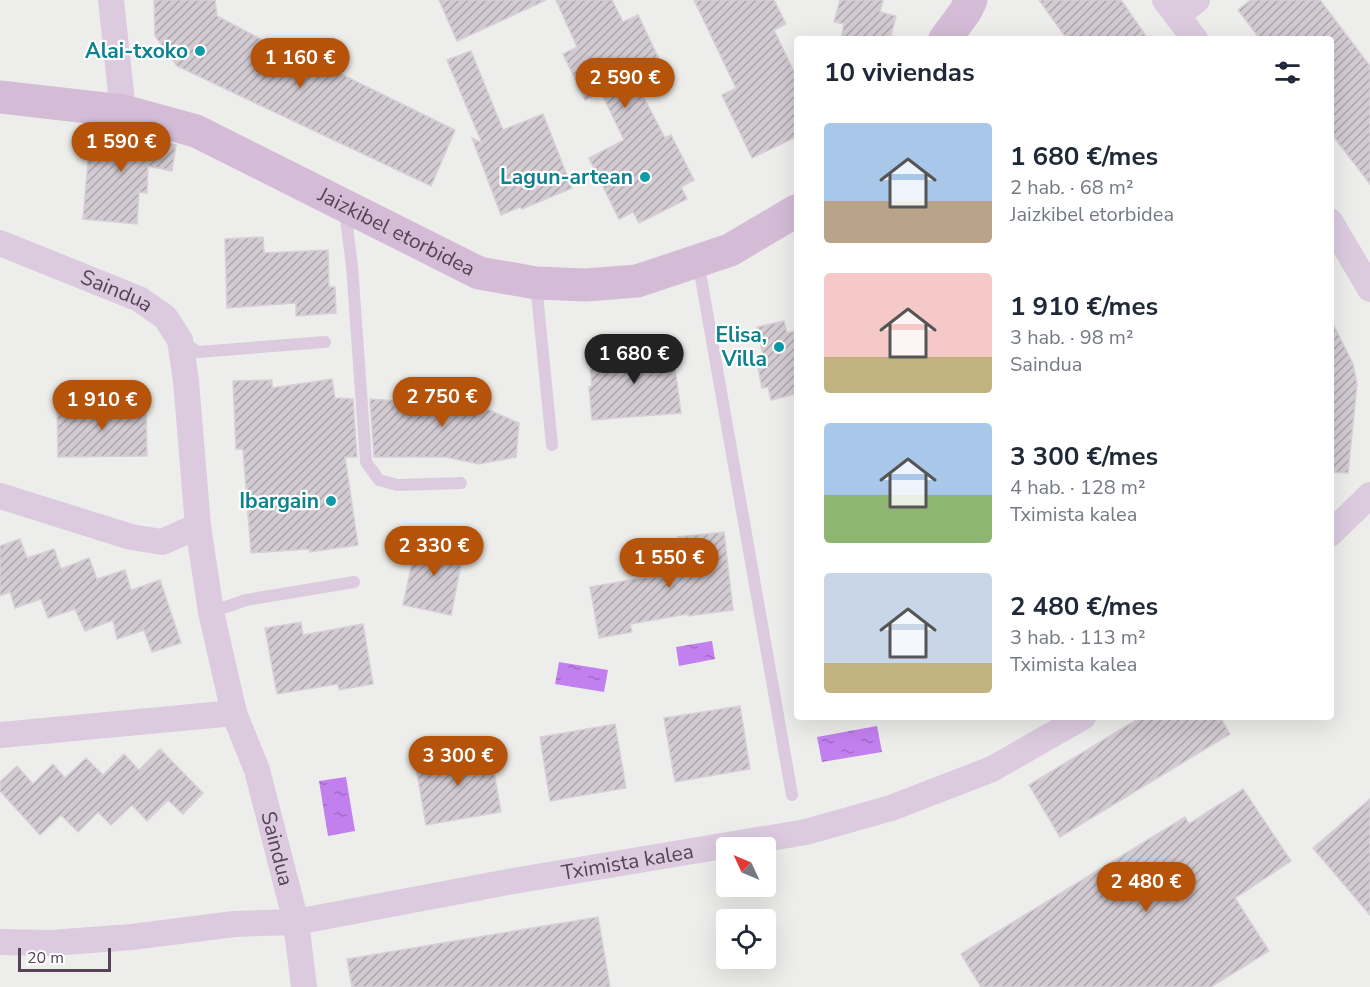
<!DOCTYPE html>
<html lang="es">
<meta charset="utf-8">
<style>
:root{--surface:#fff;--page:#f2f2f3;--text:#1f2937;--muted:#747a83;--accent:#b45309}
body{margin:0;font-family:"Nunito Sans",sans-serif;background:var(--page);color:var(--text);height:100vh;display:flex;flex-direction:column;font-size:22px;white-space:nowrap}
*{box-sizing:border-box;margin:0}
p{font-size:20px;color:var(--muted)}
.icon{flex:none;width:33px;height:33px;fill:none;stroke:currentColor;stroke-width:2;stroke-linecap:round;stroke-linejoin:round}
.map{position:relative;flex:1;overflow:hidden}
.side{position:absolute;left:794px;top:36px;width:540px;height:684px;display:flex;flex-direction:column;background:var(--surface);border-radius:6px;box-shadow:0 6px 24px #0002}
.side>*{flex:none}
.needle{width:39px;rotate:314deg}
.buttons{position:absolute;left:716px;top:837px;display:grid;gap:12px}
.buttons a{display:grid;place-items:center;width:60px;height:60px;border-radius:6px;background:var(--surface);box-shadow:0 6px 24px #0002;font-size:30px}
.scale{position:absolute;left:18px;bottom:15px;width:93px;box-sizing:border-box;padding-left:6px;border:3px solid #564359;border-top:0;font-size:16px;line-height:21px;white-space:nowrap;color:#564359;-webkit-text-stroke:4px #fff;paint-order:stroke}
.price{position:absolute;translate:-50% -51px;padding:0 14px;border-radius:21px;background:var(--accent);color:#fff;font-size:20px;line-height:39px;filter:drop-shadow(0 2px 3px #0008)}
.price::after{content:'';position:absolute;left:50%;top:36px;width:18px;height:14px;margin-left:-9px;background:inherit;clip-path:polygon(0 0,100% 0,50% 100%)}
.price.on{background:#222;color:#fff}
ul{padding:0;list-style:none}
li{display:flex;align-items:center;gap:18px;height:150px;padding:0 30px}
li span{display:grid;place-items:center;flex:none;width:168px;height:120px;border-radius:6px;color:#555}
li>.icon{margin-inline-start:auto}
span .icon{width:72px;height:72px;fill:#fffc;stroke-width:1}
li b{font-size:26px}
h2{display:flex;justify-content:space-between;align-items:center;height:72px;padding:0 30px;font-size:26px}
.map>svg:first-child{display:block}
.water{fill:url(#water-ripples)}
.building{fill:url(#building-hatch);stroke:#d8cfd7;stroke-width:1.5}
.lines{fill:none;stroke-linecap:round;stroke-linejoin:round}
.lane{stroke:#dccbdf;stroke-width:12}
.street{stroke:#dccbdf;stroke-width:26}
.secondary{stroke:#d4bcd6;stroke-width:33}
.culture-dot{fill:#0f9aa8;stroke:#fff;stroke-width:2}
.labels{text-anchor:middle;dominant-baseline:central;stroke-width:4.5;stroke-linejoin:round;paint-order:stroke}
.culture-label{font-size:21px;font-weight:bold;fill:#0d838f;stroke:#fff;text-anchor:end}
.street-label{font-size:21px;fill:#564359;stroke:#fff}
</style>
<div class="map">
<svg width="1370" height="987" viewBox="0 0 1370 987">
<defs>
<pattern id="water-ripples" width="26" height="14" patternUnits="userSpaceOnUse" patternTransform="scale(1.5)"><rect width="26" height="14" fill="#c280ef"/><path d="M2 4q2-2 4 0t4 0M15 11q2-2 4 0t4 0" fill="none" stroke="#a06ac5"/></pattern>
<pattern id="building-hatch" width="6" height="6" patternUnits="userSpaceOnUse" patternTransform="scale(1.5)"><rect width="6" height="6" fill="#d3cbd2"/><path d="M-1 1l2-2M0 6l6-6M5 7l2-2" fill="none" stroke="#aea6ad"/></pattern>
</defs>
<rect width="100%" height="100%" fill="#edeeeb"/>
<g class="water">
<polygon points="712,641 715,659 679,666 676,647"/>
<polygon points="559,662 608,670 604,692 555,684"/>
<polygon points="877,726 882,752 822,762 817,737"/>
<polygon points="346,777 355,831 328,836 319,781"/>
</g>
<g class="building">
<polygon points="154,0 215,0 217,16 272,45 274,41 455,130 431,186 177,66 155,36"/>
<polygon points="439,0 546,0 457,41"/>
<polygon points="556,0 612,0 623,22 638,15 661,63 647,69 654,83 640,90 665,138 671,135 694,180 681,187 687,199 639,223 633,212 619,219 589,158 624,140 601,92 585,100 563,54 577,47"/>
<polygon points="694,0 774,0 786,24 774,30 796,76 796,137 752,158 722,95 736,88"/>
<polygon points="840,0 883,0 880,12 896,16 890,39 841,39 844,24 834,22"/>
<polygon points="1039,0 1121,0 1148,39 1067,39"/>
<polygon points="1251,0 1320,0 1370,66 1370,184 1330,132 1330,39 1260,39 1238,10"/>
<polygon points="471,51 503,130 543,114 572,188 522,209 520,207 501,215 472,138 482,143 447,60"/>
<polygon points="91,126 119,129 176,145 172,171 148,166 147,193 139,192 137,224 83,219"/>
<polygon points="263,237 264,253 328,250 329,287 335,287 336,313 296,316 296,303 227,308 225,239"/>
<polygon points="1330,318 1353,364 1357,384 1348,473 1330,472"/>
<polygon points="784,321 787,333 796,331 796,394 771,400 768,387 762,388 757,363 764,361 757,327"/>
<polygon points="672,346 681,413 592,420 589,387 592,386 589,358"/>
<polygon points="332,379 335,398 353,399 357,457 345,457 358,545 310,552 309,549 251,553 243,449 236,449 233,381 272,380 272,388"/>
<polygon points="434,385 437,397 477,392 482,407 519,423 516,457 479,464 445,457 374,457 370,399 399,401 400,393"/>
<polygon points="146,404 147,456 58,457 57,406"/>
<polygon points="724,532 733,610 688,616 688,614 630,624 632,632 599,638 590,587 682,571 678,537"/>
<polygon points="20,539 27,558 54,549 61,569 89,558 97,579 125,570 131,590 160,580 181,643 152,652 144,630 117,639 113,620 85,631 75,609 48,618 41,599 15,608 10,592 0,596 0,546"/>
<polygon points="417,540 464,549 451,615 403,605"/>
<polygon points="301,622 303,635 363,624 373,684 339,690 338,684 277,694 265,628"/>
<polygon points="740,706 750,769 675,782 664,718"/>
<polygon points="1141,717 1220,717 1230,734 1060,837 1029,785"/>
<polygon points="615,724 626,788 550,801 540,737"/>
<polygon points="160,749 203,793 183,814 168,800 147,821 132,805 111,825 98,812 78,832 61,815 40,835 0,791 0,782 17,766 33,784 53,764 65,778 86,758 103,775 124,754 139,770"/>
<polygon points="490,749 501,812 426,825 415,762"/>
<polygon points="1243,789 1291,861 1235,898 1269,951 1211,987 981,987 961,954 1185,817 1189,824"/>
<polygon points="1370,799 1370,915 1313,848"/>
<polygon points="598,917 610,987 352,987 347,959"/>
</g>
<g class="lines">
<g class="lane">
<polyline points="345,211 352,266 366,462 379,480 397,485 461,483"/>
<polyline points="698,261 792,795"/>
<polyline points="536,284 552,445"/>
<polyline points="181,341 198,352 325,342"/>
<polyline points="211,612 246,600 354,582"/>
</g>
<g class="street">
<polyline points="111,0 123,111"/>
<polyline points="1165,0 1195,39"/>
<polyline points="1177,16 1197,0"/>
<polyline points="1330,221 1370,289"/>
<path id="s1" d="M0 243 139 299 165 317 180 340 186 381 198 526 211 612 234 713 257 770 296 922 304 987"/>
<polyline points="0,496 131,537 162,542 198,526"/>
<polyline points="1330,534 1370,495"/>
<polyline points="0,735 234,713"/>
<path id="s2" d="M0 942 51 943 132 937 234 924 296 922 508 882 806 832 891 808 992 769 1083 717"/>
</g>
<g class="secondary">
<polyline points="945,39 965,12 971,0"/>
<path id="s3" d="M0 97 123 111 196 131 479 273 536 283 586 285 637 281 730 250 796 211"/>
</g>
</g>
<g class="culture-dot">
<circle cx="200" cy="51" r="6"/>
<circle cx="645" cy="177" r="6"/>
<circle cx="779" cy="347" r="6"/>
<circle cx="331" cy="501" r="6"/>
</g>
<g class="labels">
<g class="culture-label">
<text x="188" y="51">Alai-txoko</text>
<text x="633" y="177">Lagun-artean</text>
<text x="767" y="335">Elisa,<tspan x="767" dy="24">Villa</tspan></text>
<text x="319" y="501">Ibargain</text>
</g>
<g class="street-label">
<text stroke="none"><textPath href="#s3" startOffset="424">Jaizkibel etorbidea</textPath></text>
<text stroke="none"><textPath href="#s1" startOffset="126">Saindua</textPath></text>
<text stroke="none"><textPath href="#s1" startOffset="729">Saindua</textPath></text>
<text stroke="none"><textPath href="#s2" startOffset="634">Tximista kalea</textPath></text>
</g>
</g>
</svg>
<div class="buttons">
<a><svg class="needle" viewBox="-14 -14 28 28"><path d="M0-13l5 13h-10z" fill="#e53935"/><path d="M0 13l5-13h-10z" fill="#747a83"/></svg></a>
<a><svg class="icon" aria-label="locate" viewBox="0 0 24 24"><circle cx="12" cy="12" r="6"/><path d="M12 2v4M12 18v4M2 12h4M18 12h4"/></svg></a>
</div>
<div class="scale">20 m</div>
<b class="price" style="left:300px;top:89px">1 160 €</b>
<b class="price" style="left:625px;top:109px">2 590 €</b>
<b class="price" style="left:121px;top:173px">1 590 €</b>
<b class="price on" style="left:634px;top:385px">1 680 €</b>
<b class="price" style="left:442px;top:428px">2 750 €</b>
<b class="price" style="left:102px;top:431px">1 910 €</b>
<b class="price" style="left:434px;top:577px">2 330 €</b>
<b class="price" style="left:669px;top:589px">1 550 €</b>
<b class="price" style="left:458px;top:787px">3 300 €</b>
<b class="price" style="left:1146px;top:913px">2 480 €</b>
<section class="side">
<h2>10 viviendas<svg class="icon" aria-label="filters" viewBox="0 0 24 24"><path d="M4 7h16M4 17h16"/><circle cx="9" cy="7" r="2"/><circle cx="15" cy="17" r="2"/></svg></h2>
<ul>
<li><span style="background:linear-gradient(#a9c7e8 65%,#b9a48a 0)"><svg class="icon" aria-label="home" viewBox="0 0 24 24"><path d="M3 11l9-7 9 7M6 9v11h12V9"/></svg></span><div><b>1 680 €/mes</b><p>2 hab. · 68 m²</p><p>Jaizkibel etorbidea</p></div></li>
<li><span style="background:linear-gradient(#f6c9c9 70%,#c2b280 0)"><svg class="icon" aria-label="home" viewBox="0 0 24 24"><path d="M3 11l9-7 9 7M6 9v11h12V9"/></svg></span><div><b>1 910 €/mes</b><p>3 hab. · 98 m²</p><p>Saindua</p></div></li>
<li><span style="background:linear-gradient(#a9c7e8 60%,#8fb573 0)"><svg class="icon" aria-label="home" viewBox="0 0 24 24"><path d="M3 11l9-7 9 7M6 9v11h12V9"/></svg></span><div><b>3 300 €/mes</b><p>4 hab. · 128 m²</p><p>Tximista kalea</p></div></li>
<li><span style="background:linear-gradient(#c9d6e8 75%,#c2b280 0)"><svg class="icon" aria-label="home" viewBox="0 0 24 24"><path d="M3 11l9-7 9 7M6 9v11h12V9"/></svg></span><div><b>2 480 €/mes</b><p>3 hab. · 113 m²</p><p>Tximista kalea</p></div></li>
</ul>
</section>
</div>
